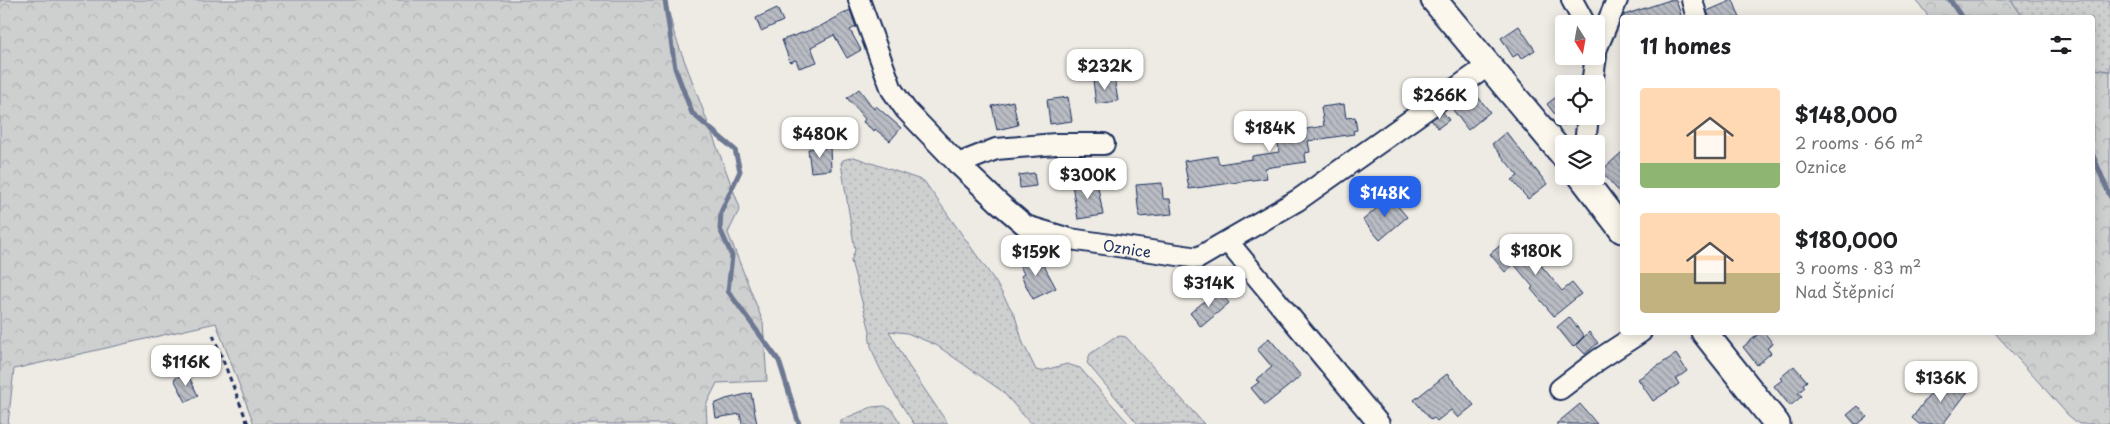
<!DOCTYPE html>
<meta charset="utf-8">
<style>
:root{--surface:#fff;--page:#f2f2f2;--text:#202124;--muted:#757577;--accent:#2563eb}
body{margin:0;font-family:"Playpen Sans",sans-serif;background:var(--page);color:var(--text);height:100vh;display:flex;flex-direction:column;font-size:19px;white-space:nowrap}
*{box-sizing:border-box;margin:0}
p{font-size:16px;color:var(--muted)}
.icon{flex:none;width:28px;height:28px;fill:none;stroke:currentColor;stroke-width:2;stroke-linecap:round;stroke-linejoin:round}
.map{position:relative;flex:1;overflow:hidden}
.drawer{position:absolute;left:1620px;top:15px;width:475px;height:320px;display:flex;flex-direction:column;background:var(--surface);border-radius:5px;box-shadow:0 2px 12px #0003}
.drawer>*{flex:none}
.needle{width:32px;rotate:169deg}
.buttons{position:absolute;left:1555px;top:15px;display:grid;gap:10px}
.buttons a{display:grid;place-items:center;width:50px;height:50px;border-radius:5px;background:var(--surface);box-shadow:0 2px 12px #0003;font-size:25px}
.price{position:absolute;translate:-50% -42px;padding:0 11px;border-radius:10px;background:#fff;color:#222;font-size:16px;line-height:32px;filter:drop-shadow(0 1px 2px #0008)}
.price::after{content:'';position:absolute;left:50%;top:30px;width:15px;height:11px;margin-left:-8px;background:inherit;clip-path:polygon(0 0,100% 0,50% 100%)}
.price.active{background:var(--accent);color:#fff}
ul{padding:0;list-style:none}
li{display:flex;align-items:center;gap:15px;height:125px;padding:0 20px}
li span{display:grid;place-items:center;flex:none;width:140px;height:100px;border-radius:5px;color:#555}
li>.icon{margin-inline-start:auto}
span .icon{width:60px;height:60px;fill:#fffc;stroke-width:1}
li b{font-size:21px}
h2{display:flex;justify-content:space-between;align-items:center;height:60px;padding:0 20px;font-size:21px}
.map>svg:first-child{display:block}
.grass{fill:url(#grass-dots);stroke:#747f96}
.forest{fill:url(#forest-crowns);stroke:#747f96}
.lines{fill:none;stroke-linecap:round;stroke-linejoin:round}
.stream{stroke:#6d7892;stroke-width:5}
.building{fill:url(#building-back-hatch);stroke:#1b2f5e}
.minor-casing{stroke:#1b2f5e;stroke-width:24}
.tertiary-casing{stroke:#1b2f5e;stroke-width:29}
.path{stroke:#1b2f5e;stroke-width:3;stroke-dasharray:5 4;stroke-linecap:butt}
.minor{stroke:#fbf7ec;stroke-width:20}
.tertiary{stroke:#fbf7ec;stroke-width:25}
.labels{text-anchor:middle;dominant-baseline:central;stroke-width:5;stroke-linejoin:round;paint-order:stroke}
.street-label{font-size:15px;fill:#1b2f5e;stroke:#fbf7ec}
</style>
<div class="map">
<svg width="2110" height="424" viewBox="0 0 2110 424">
<defs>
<pattern id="grass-dots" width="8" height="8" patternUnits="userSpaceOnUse" patternTransform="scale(1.25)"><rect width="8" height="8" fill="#cecfcf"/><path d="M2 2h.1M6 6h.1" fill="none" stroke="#b0b2b4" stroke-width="1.8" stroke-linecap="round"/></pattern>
<pattern id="forest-crowns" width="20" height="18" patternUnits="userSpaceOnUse" patternTransform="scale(1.25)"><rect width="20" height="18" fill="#cecfcf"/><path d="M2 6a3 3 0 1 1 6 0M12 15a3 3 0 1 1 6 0" fill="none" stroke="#b0b2b4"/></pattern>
<pattern id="building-back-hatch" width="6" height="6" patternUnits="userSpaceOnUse" patternTransform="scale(1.25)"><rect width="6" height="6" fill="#b9bcc3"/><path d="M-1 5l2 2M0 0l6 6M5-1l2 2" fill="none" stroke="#9699a2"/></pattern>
</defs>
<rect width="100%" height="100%" fill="#eeebe4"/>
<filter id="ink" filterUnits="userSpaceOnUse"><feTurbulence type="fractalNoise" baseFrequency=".02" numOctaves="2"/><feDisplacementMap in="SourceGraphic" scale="10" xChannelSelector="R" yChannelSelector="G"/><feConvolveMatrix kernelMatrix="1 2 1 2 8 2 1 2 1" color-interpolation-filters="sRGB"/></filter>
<g filter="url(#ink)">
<g class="grass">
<polygon points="2011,0 2110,0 2110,71 2093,69 2092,18 2023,17"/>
<path d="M854 157 924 181 995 281 1015 316 1023 343 1036 370 1041 371 1067 364 1080 368 1129 424H1031L1002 391 936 345 907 333 889 331 908 365 948 424H914C902 405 865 354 870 331L851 261 855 250 841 163 843 160Z"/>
<polygon points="1120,336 1126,337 1204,424 1138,424 1087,363 1090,354 1113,338"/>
<polygon points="885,406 892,410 901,424 839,424 841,420 872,407"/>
</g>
<g class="forest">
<polygon points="0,0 666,0 674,33 740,208 728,233 763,322 767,381 717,383 706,405 707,424 254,424 216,323 14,369 8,424 0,424"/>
<polygon points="1916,0 2011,0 2023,17 1929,17"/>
<polygon points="2093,69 2110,71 2110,424 2079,424 2068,415 1995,333 2092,332"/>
</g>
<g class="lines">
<g class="stream">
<polyline points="665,0 675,68 692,113 735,150 740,171 721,212 720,229 732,256 728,291 779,361 799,424"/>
<polyline points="1950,0 1962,18"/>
<polyline points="2092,153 2110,196"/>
</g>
</g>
<g class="building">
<polygon points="1670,0 1676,0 1682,18 1624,18 1624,15"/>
<polygon points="1733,0 1740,18 1709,18 1707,11"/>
<polygon points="777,8 783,21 761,31 756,18"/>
<polygon points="850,10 856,27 850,30 861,50 847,58 834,35 811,47 817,62 799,68 796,60 790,62 782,40 819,27"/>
<polygon points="1519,26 1535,50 1521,59 1518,54 1513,57 1501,38"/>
<polygon points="1114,77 1118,101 1096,104 1093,80"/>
<polygon points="859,89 874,109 876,106 901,128 890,141 875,129 874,131 863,122 865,119 847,98"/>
<polygon points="1564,91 1564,126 1547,104"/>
<polygon points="1474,92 1490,112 1468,130 1453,110"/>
<polygon points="1068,97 1072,121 1050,124 1047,100"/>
<polygon points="1013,101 1018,125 997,130 992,106"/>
<polygon points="1344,104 1346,118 1355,117 1357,130 1353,131 1354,134 1308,141 1310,152 1305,153 1306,162 1265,168 1267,178 1189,189 1184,161 1217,156 1219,164 1252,159 1252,156 1279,152 1277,134 1324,126 1321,107"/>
<polygon points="1443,112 1449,120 1438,128 1431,120"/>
<polygon points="1506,132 1547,184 1528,199 1512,180 1518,176 1492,144"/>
<polygon points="830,147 831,170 811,172 808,149"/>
<polygon points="1622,152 1622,195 1601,171"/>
<polygon points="1034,173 1036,186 1020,188 1019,175"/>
<polygon points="1097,181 1103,215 1078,219 1072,185"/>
<polygon points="1162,183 1163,199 1170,199 1172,214 1139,217 1136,185"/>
<polygon points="1390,197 1407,217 1380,240 1363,220"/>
<polygon points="1528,240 1545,260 1540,264 1562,291 1572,283 1581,294 1554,316 1531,289 1533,287 1514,264 1505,272 1490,254 1503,243 1512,254"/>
<polygon points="1034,254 1040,266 1043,264 1056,288 1033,299 1021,276 1024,274 1018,262"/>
<polygon points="1218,290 1229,303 1201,327 1190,313"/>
<polygon points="1569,317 1584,336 1573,347 1557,327"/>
<polygon points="1589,332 1598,343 1585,354 1576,345"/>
<polygon points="1761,332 1764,332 1773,344 1767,348 1771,353 1757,365 1743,347"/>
<polygon points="1269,338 1301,376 1265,405 1251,388 1259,382 1256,380 1272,367 1257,349"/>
<polygon points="1676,354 1687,371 1676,379 1679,384 1653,401 1638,379"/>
<polygon points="1794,366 1807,381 1803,384 1805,387 1798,393 1802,396 1790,406 1774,386 1782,380 1780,378"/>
<polygon points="187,372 198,396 186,402 174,379"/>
<polygon points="1447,374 1474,405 1458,418 1451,410 1437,421 1434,418 1431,420 1414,400"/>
<polygon points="1949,374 1969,390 1943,424 1919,424 1912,418 1937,385 1940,387"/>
<polygon points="751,393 757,424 742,424 740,414 716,418 714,404 726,399"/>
<polygon points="1580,404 1597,424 1556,424"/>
<polygon points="1858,406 1867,417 1858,424 1855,424 1847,415"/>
</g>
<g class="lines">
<defs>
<g id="minor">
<path id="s1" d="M859 0 892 90 906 110 958 164 999 203 1026 226 1070 239 1198 258 1298 200 1489 65"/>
<polyline points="1572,0 1585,24"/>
<polyline points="1692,0 1697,18"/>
<polyline points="1596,50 1617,0"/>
<polyline points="1592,84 1596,56"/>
<polyline points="1585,144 1588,116"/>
<polyline points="958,164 996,149 1056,144 1104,144"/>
<polyline points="1228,242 1379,424"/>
<polyline points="1560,389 1598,360 1641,332"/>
</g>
<g id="tertiary">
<polyline points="1434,0 1564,156"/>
<polyline points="1581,176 1622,230"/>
<polyline points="1704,332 1777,424"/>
</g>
</defs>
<use href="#minor" class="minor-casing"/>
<use href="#tertiary" class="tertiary-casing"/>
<polyline class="path" points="213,335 248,424"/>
<use href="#minor" class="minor"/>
<use href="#tertiary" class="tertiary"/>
</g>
</g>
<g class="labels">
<g class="street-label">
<text stroke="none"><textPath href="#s1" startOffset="391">Oznice</textPath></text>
</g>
</g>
</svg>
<div class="buttons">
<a><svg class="needle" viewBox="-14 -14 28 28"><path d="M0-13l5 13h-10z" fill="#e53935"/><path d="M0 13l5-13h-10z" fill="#757577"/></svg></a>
<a><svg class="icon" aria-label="locate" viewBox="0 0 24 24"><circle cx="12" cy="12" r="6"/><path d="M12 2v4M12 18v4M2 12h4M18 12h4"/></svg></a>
<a><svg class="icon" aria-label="layers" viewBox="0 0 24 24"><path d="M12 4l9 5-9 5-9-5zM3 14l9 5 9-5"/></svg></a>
</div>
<b class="price" style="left:1105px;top:91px">$232K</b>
<b class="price" style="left:1440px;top:120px">$266K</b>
<b class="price" style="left:1270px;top:153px">$184K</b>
<b class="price" style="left:820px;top:159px">$480K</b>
<b class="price" style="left:1088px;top:200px">$300K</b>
<b class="price active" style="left:1385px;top:218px">$148K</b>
<b class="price" style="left:1536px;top:276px">$180K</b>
<b class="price" style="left:1036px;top:277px">$159K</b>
<b class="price" style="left:1209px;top:308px">$314K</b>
<b class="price" style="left:186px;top:387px">$116K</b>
<b class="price" style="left:1941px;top:403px">$136K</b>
<section class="drawer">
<h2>11 homes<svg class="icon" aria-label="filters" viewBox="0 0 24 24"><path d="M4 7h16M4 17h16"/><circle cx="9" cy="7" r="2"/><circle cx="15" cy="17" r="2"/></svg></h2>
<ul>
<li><span style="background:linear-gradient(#ffd9b3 75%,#8fb573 0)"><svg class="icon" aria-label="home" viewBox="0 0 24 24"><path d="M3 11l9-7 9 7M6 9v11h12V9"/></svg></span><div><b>$148,000</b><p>2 rooms · 66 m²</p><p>Oznice</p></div></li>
<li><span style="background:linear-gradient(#ffd9b3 60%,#c2b280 0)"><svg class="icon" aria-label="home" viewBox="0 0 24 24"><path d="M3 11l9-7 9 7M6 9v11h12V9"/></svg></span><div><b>$180,000</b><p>3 rooms · 83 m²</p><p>Nad Štěpnicí</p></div></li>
</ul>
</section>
</div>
